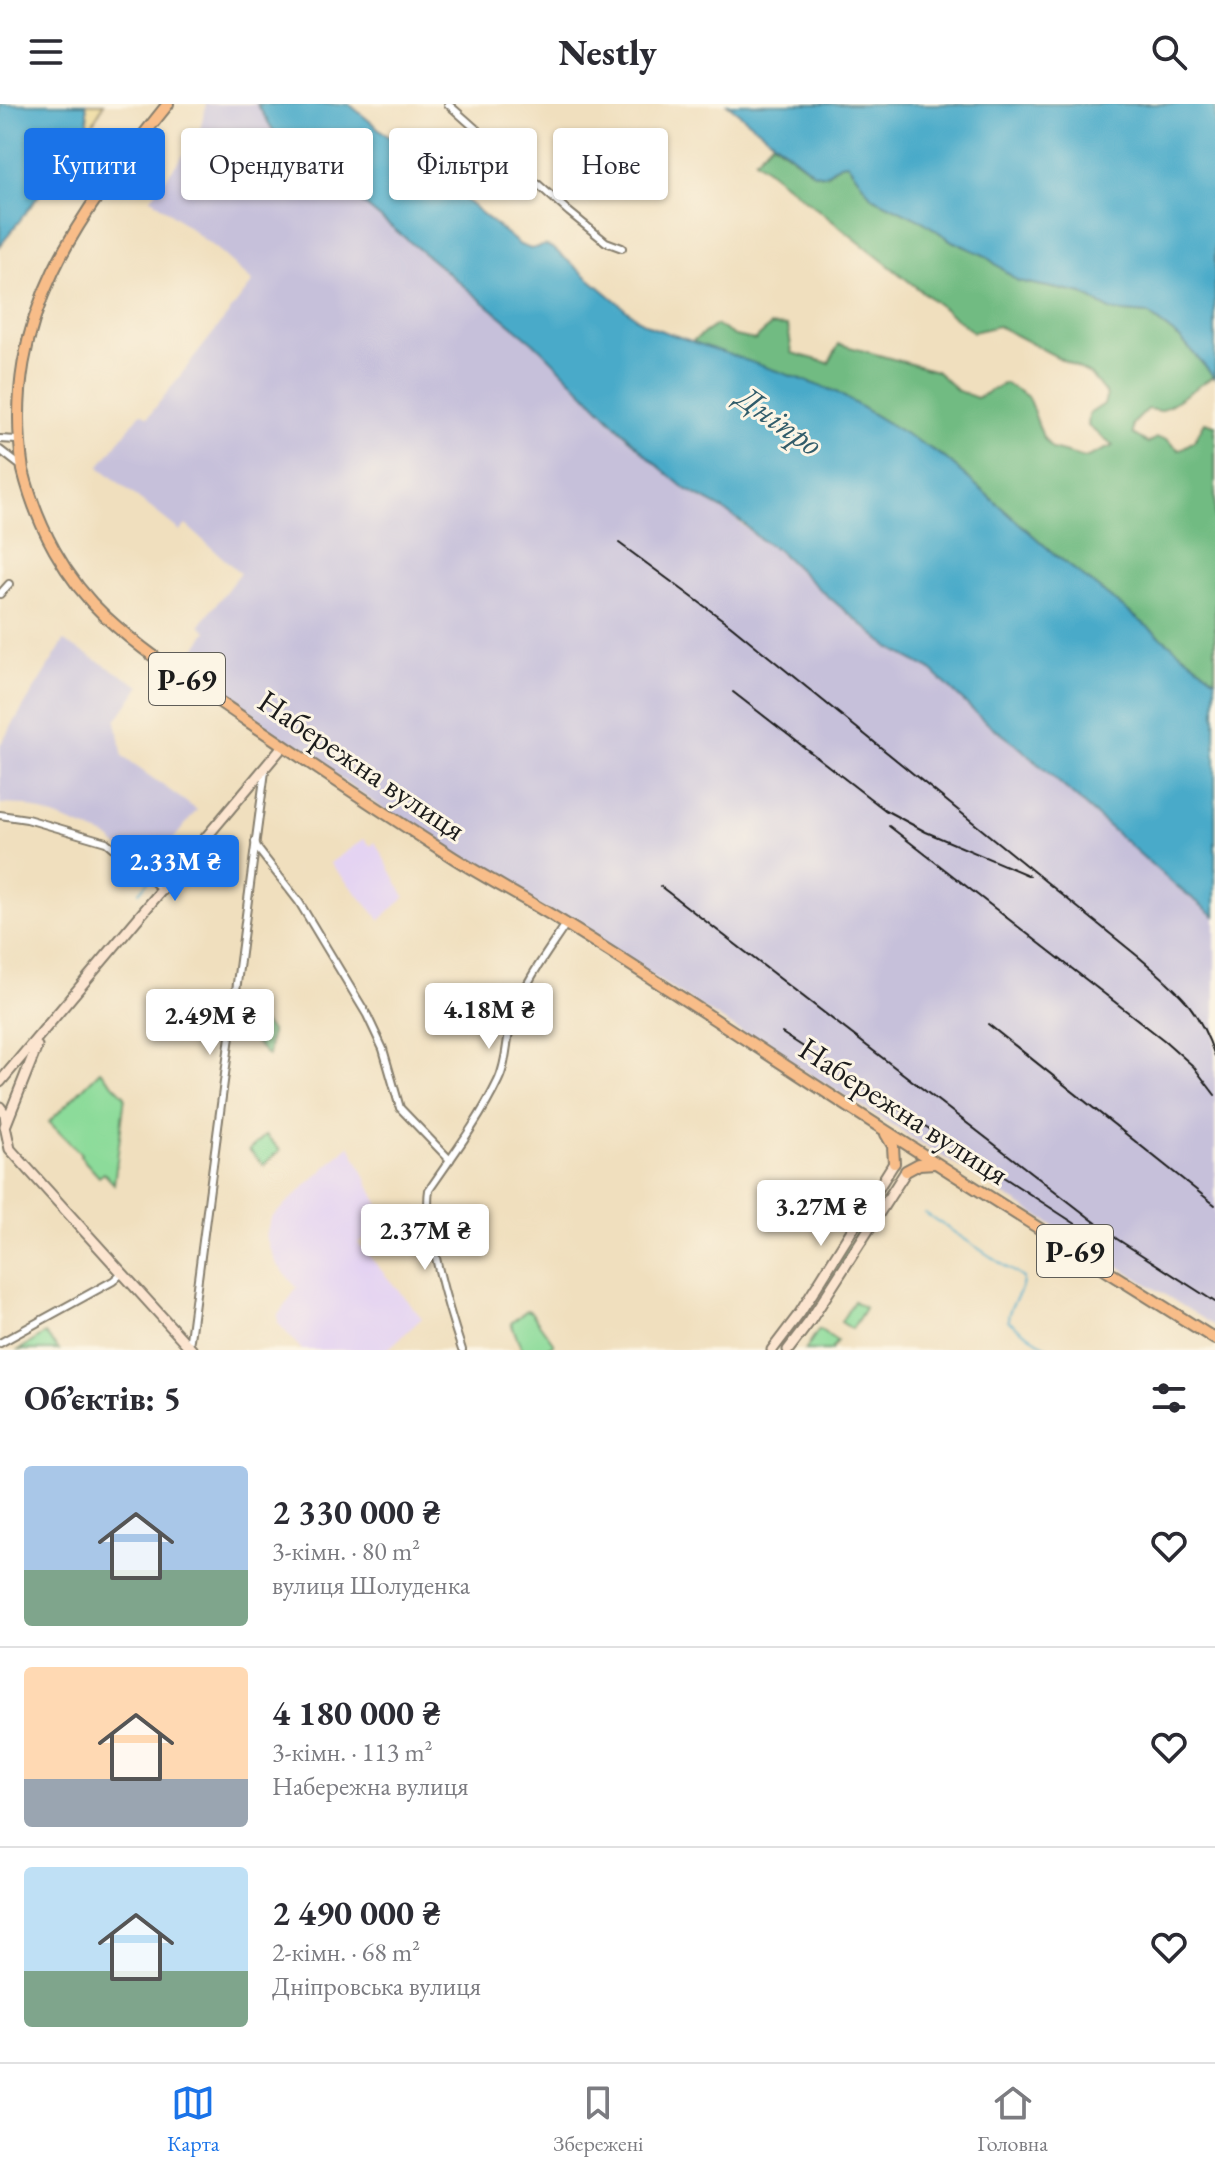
<!DOCTYPE html>
<html lang="uk">
<meta charset="utf-8">
<style>
:root{--surface:#fff;--page:#f2f2f3;--text:#2b2b33;--muted:#7c7c81;--line:#e1e1e2;--accent:#1a73e8}
body{margin:0;font-family:"EB Garamond",serif;background:var(--page);color:var(--text);height:100vh;display:flex;flex-direction:column;font-size:30px;white-space:nowrap}
*{box-sizing:border-box;margin:0}
p{font-size:26px;color:var(--muted)}
.icon{flex:none;width:44px;height:44px;fill:none;stroke:currentColor;stroke-width:2;stroke-linecap:round;stroke-linejoin:round}
.map{position:relative;height:1246px;overflow:hidden}
.drawer{display:flex;flex-direction:column;background:var(--surface);flex:1}
.drawer>*{flex:none}
.guide{position:absolute;left:24px;top:24px;width:800px;height:72px;display:flex;gap:16px}
.price{position:absolute;translate:-50% -68px;padding:0 18px;border-radius:8px;background:#fff;color:#222;font-size:26px;line-height:52px;filter:drop-shadow(0 2px 4px #0008)}
.price::after{content:'';position:absolute;left:50%;top:48px;width:24px;height:18px;margin-left:-12px;background:inherit;clip-path:polygon(0 0,100% 0,50% 100%)}
.price.current{background:var(--accent);color:#fff}
ul{padding:0;list-style:none}
li{display:flex;align-items:center;gap:24px;height:200px;padding:0 24px}
li+li{border-top:2px solid var(--line)}
li span{display:grid;place-items:center;flex:none;width:224px;height:160px;border-radius:8px;color:#555}
li>.icon{margin-inline-start:auto}
span .icon{width:96px;height:96px;fill:#fffc;stroke-width:1}
li b{font-size:34px}
h2{display:flex;justify-content:space-between;align-items:center;height:96px;padding:0 24px;font-size:34px}
.chip{padding:0 28px;border-radius:8px;background:var(--surface);box-shadow:0 2px 6px #0004;font-size:28px;line-height:72px}
.chip.current{background:var(--accent);color:#fff}
header{display:flex;justify-content:space-between;align-items:center;height:104px;padding:0 24px;background:var(--surface);font-size:36px;font-weight:800}
.tab-bar{display:flex;justify-content:space-around;align-items:center;height:112px;border-top:2px solid var(--line);background:var(--surface);font-size:22px;color:var(--muted)}
.tab-bar a{display:grid;justify-items:center;gap:4px}
.tab-bar .current{color:var(--accent)}
.map>svg:first-child{display:block}
.built{fill:#e4d3f2}
.industrial{fill:#c6c0da}
.green{fill:#8cdb9a;stroke:#547c5b;stroke-width:2}
.forest{fill:#71bb82;stroke:#466c4f;stroke-width:2}
.sand{fill:#eeda9e;stroke:#857b5d;stroke-width:2}
.water{fill:#4aaac9;stroke:#336372;stroke-width:2}
.lines{fill:none;stroke-linecap:round;stroke-linejoin:round}
.stream{stroke:#4aaac9;stroke-width:2}
.street-casing{stroke:#867e6d;stroke-width:10}
.secondary-casing{stroke:#867e6d;stroke-width:13}
.primary-casing{stroke:#867e6d;stroke-width:14}
.street{stroke:#fff;stroke-width:6}
.secondary{stroke:#fce5d0;stroke-width:9}
.primary{stroke:#f8bd89;stroke-width:10}
.rail{stroke:#1c1c1c;stroke-width:2}
.labels{text-anchor:middle;dominant-baseline:central;stroke-width:6;stroke-linejoin:round;paint-order:stroke}
.shield{fill:#fcf5e5;stroke:#5f5d58;stroke-width:2}
.shield-label{font-size:30px;font-weight:bold;fill:#1c1c1c}
.street-label{font-size:32px;fill:#1c1c1c;stroke:#fcf5e5}
.water-label{font-size:34px;font-style:italic;fill:#315c6a;stroke:#fcf5e5}
</style>
<header><svg class="icon" aria-label="menu" viewBox="0 0 24 24"><path d="M4 6h16M4 12h16M4 18h16"/></svg>Nestly<svg class="icon" aria-label="search" viewBox="0 0 24 24"><circle cx="10" cy="10" r="6"/><path d="M15 15l6 6"/></svg></header>
<div class="map">
<svg width="1215" height="1246" viewBox="0 0 1215 1246">
<rect width="100%" height="100%" fill="#fcf5e5"/>
<filter id="ink" filterUnits="userSpaceOnUse"><feTurbulence type="fractalNoise" baseFrequency=".0125" numOctaves="2"/><feDisplacementMap in="SourceGraphic" scale="16" xChannelSelector="R" yChannelSelector="G"/><feConvolveMatrix kernelMatrix="1 2 1 2 8 2 1 2 1" color-interpolation-filters="sRGB"/></filter>
<filter id="wash" filterUnits="userSpaceOnUse"><feTurbulence type="fractalNoise" baseFrequency=".006" numOctaves="4" result="noise"/><feDisplacementMap in="SourceGraphic" scale="32" xChannelSelector="R" yChannelSelector="G"/><feGaussianBlur stdDeviation="1.8" result="paint"/><feColorMatrix in="noise" values="0 0 0 0 0 0 0 0 0 0 0 0 0 0 0 0 0 1.4 0 .05"/><feComposite in="paint" operator="in"/></filter>
<g filter="url(#wash)">
<rect width="100%" height="100%" fill="#f0dfbe"/>
<g class="built">
<polygon points="364,735 371,742 375,738 405,793 380,816 330,759"/>
<polygon points="350,1041 387,1118 358,1139 422,1214 387,1246 302,1246 278,1219 278,1211 297,1184 277,1160 265,1132 271,1114"/>
</g>
<g class="industrial">
<polygon points="206,0 257,0 270,22 541,245 627,333 669,371 695,391 728,409 758,434 778,446 818,484 890,544 930,565 982,615 1017,641 1169,776 1215,812 1215,1222 383,705 183,562 207,527 200,521 240,469 186,421 180,427 99,363 141,309 148,313 253,178 220,148 151,94 199,30"/>
<polygon points="64,537 140,582 116,617 123,653 197,706 148,767 106,732 24,701 0,700 0,641"/>
</g>
<g class="green">
<polygon points="260,915 271,927 268,952 253,936"/>
<polygon points="100,967 125,992 114,1080 104,1069 99,1073 80,1052 81,1050 49,1018"/>
<polygon points="266,1031 280,1046 264,1061 249,1046"/>
<polygon points="872,1103 875,1105 824,1188 822,1186"/>
<polygon points="854,1197 865,1204 852,1225 841,1218"/>
<polygon points="527,1206 531,1208 554,1240 544,1246 522,1246 511,1219"/>
<polygon points="819,1225 837,1237 831,1246 805,1246"/>
<polygon points="45,1230 59,1246 19,1246"/>
</g>
<polygon class="forest" points="772,38 814,69 826,71 840,60 847,59 872,93 924,118 952,137 984,151 1018,177 1083,190 1112,207 1148,210 1181,235 1214,272 1161,307 1148,305 1133,320 1133,330 1148,339 1156,334 1166,335 1179,346 1194,337 1205,318 1215,321 1215,575 1053,449 944,353 834,287 691,238 716,221 735,232 755,236 771,221 788,222 792,249 829,259 839,240 936,267 958,287 977,294 1005,279 1028,293 1043,333 1052,345 1085,354 1113,342 1088,322 1089,310 1104,300 1107,291 1090,270 998,222 973,228 755,56"/>
<polygon class="sand" points="86,0 104,0 89,26"/>
<g class="water">
<polygon points="0,0 86,0 89,26 0,142"/>
<polygon points="257,0 349,0 520,141 531,145 546,141 554,145 640,217 651,223 834,287 944,353 1053,449 1215,575 1215,812 1169,776 1017,641 982,615 930,565 890,544 818,484 778,446 758,434 744,420 721,404 684,384 648,353 541,245 273,26"/>
<polygon points="727,0 1215,0 1215,274 1181,235 1148,210 1112,207 1083,190 1018,177 984,151 952,137 924,118 872,93 847,59 840,60 825,71 814,69"/>
</g>
<g class="lines">
<g class="stream">
<polyline points="139,788 180,739"/>
<path d="M925 1109 1023 1174C1024 1190 1007 1201 1008 1217L1051 1246"/>
</g>
</g>
</g>
<g filter="url(#ink)">
<g class="lines">
<defs>
<g id="street">
<polyline points="448,0 569,108 606,138 622,144"/>
<polyline points="0,335 17,336"/>
<polyline points="0,346 22,363"/>
<polyline points="0,490 9,480"/>
<polyline points="0,711 27,715 106,738 164,787"/>
<polyline points="255,738 258,745 299,798 367,911 383,945 400,1004 450,1056"/>
<polyline points="0,1239 113,1177 122,1169"/>
<polyline points="189,1243 265,667"/>
<path d="M462 1246C450 1210 423 1121 429 1086 453 1051 480 1015 498 977 508 957 506 931 513 911 525 878 547 849 566 820"/>
</g>
<g id="secondary">
<polyline points="0,978 283,642"/>
<polyline points="0,1003 5,1010 6,1018"/>
<polyline points="6,1020 37,942"/>
<polyline points="5,1022 10,1045 192,1246"/>
<polyline points="772,1246 800,1209 894,1059"/>
<polyline points="788,1246 810,1217 906,1067"/>
</g>
<g id="primary">
<path d="M168 0C79 111 0 212 23 366 37 422 65 475 107 514 149 553 199 583 246 616 315 663 384 709 454 754 489 776 526 795 561 817 670 884 775 956 883 1025 993 1096 1104 1165 1215 1235"/>
<polyline points="886,1030 893,1042 894,1059"/>
<polyline points="906,1067 919,1060 935,1059"/>
</g>
</defs>
<use href="#street" class="street-casing"/>
<use href="#secondary" class="secondary-casing"/>
<use href="#primary" class="primary-casing"/>
<use href="#street" class="street"/>
<use href="#secondary" class="secondary"/>
<use href="#primary" class="primary"/>
<g class="rail">
<path d="M619 439 730 521 1140 854C1180 889 1197 901 1215 952"/>
<polyline points="733,588 885,706 926,728 1030,772"/>
<polyline points="889,722 1165,937 1193,962 1215,991"/>
<polyline points="660,782 1117,1135 1215,1198"/>
<polyline points="988,920 1215,1101"/>
<polyline points="782,929 1111,1143"/>
</g>
</g>
</g>
<g class="labels">
<g class="shield">
<rect x="149" y="549" width="76" height="52" rx="6"/>
<rect x="1037" y="1121" width="76" height="52" rx="6"/>
</g>
<g class="shield-label">
<text x="187" y="575">Р-69</text>
<text x="1075" y="1147">Р-69</text>
</g>
<g class="street-label">
<text transform="translate(362 661) rotate(34)">Набережна вулиця</text>
<text transform="translate(904 1007) rotate(33)">Набережна вулиця</text>
</g>
<g class="water-label">
<text transform="translate(780 316) rotate(35)">Дніпро</text>
</g>
</g>
</svg>
<b class="price current" style="left:175px;top:799px">2.33M ₴</b>
<b class="price" style="left:489px;top:947px">4.18M ₴</b>
<b class="price" style="left:210px;top:953px">2.49M ₴</b>
<b class="price" style="left:821px;top:1144px">3.27M ₴</b>
<b class="price" style="left:425px;top:1168px">2.37M ₴</b>
<div class="guide">
<a class="chip current">Купити</a>
<a class="chip">Орендувати</a>
<a class="chip">Фільтри</a>
<a class="chip">Нове</a>
</div>
</div>
<section class="drawer">
<h2>Об’єктів: 5<svg class="icon" aria-label="filters" viewBox="0 0 24 24"><path d="M4 7h16M4 17h16"/><circle cx="9" cy="7" r="2"/><circle cx="15" cy="17" r="2"/></svg></h2>
<ul>
<li><span style="background:linear-gradient(#a9c7e8 65%,#7fa58c 0)"><svg class="icon" aria-label="home" viewBox="0 0 24 24"><path d="M3 11l9-7 9 7M6 9v11h12V9"/></svg></span><div><b>2 330 000 ₴</b><p>3-кімн. · 80 m²</p><p>вулиця Шолуденка</p></div><svg class="icon" aria-label="heart" viewBox="0 0 24 24"><path d="M12 20l-8-8c-3-5 5-10 8-4 3-6 11-1 8 4z"/></svg></li>
<li><span style="background:linear-gradient(#ffd9b3 70%,#9aa5b1 0)"><svg class="icon" aria-label="home" viewBox="0 0 24 24"><path d="M3 11l9-7 9 7M6 9v11h12V9"/></svg></span><div><b>4 180 000 ₴</b><p>3-кімн. · 113 m²</p><p>Набережна вулиця</p></div><svg class="icon" aria-label="heart" viewBox="0 0 24 24"><path d="M12 20l-8-8c-3-5 5-10 8-4 3-6 11-1 8 4z"/></svg></li>
<li><span style="background:linear-gradient(#bfe0f5 65%,#7fa58c 0)"><svg class="icon" aria-label="home" viewBox="0 0 24 24"><path d="M3 11l9-7 9 7M6 9v11h12V9"/></svg></span><div><b>2 490 000 ₴</b><p>2-кімн. · 68 m²</p><p>Дніпровська вулиця</p></div><svg class="icon" aria-label="heart" viewBox="0 0 24 24"><path d="M12 20l-8-8c-3-5 5-10 8-4 3-6 11-1 8 4z"/></svg></li>
</ul>
</section>
<nav class="tab-bar">
<a class="current"><svg class="icon" aria-label="map" viewBox="0 0 24 24"><path d="M3 6l6-2 6 2 6-2v14l-6 2-6-2-6 2zM9 4v14M15 6v14"/></svg>Карта</a>
<a><svg class="icon" aria-label="saved" viewBox="0 0 24 24"><path d="M7 4h10v16l-5-4-5 4z"/></svg>Збережені</a>
<a><svg class="icon" aria-label="home" viewBox="0 0 24 24"><path d="M3 11l9-7 9 7M6 9v11h12V9"/></svg>Головна</a>
</nav>
